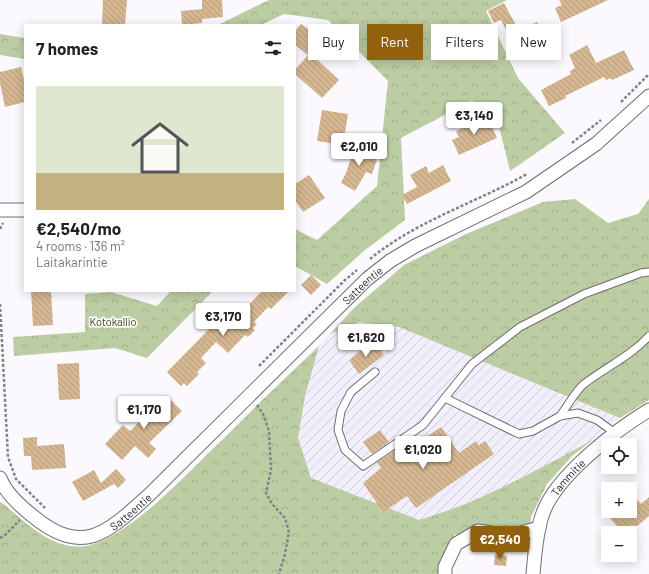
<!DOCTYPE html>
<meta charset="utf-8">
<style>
:root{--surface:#fff;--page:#f2f2f2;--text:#202124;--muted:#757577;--line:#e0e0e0;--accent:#91610e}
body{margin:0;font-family:Barlow,sans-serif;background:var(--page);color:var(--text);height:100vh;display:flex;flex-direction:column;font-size:15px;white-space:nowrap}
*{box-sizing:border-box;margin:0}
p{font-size:13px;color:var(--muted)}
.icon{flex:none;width:22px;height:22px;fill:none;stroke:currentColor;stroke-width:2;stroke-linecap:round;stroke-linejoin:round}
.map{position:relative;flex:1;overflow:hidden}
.side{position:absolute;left:24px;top:24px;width:272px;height:268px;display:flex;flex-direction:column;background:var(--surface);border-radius:0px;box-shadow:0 2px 10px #0003}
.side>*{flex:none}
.guide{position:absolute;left:308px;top:24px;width:281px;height:36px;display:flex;gap:8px}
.buttons{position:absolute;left:601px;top:438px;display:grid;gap:8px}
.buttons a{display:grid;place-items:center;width:36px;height:36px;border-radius:0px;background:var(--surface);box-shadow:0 2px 10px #0003;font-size:20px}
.price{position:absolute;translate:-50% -34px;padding:0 9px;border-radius:4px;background:#fff;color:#222;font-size:13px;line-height:26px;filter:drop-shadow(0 1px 2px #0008)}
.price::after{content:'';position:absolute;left:50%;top:24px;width:12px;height:9px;margin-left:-6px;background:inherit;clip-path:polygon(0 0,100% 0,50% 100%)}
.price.selected{background:var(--accent);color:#fff}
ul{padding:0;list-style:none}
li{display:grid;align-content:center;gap:8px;height:212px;padding:0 12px}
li+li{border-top:1px solid var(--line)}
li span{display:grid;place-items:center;height:124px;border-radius:0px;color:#555}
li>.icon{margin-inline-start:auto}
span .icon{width:72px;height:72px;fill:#fffc;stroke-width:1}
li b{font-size:17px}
h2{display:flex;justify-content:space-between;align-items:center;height:48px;padding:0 12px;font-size:17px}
.tag{padding:0 14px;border-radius:0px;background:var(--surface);box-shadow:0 2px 10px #0003;font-size:14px;line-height:36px}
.tag.selected{background:var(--accent);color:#fff}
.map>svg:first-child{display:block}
.industrial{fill:url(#industrial-furrows)}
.forest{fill:url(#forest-crowns)}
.building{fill:url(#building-back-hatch)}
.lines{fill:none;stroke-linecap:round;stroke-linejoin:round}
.lane-casing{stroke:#706d72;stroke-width:9}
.street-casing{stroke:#706d72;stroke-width:15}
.path{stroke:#848285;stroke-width:2.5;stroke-dasharray:3 2;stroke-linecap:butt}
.lane{stroke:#fff;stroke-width:7}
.street{stroke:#fff;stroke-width:13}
.labels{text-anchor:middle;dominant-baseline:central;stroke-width:3.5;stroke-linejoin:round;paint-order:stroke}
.street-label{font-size:11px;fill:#1f1e20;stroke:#fcf9fe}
.park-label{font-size:11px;fill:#344704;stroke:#fcf9fe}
</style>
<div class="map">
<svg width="649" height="574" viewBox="0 0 649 574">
<defs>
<pattern id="industrial-furrows" width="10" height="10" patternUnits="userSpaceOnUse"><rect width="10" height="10" fill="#f1effc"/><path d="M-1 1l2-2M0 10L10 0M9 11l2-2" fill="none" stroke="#ceccd8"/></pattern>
<pattern id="forest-crowns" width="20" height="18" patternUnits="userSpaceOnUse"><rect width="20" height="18" fill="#bccda3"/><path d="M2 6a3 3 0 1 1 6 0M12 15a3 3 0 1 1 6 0" fill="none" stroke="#a1b08c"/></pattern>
<pattern id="building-back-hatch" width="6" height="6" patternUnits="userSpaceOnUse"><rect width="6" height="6" fill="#d4b691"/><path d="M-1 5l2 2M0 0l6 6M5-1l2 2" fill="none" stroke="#b69c7d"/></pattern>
</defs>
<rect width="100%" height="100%" fill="#fcf9fe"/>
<polygon class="industrial" points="354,308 620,418 572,456 547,484 531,517 529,548 453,534 224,445"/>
<g class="forest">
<polygon points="269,0 507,0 486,11 518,78 565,133 510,171 494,106 471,101 401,138 405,220 365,250 327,284 295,266 295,229 317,240 377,186 388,81 328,20 284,14 261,25 218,25"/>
<polygon points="0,34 25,38 25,59 0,55"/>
<polygon points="575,199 608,223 638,214 649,199 649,400 620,418 399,327 359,322 330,334 354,308 404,265 466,234 543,202"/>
<polygon points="171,291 213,291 147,358 115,348 14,356 13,337 85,332 85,294 111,292 157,306"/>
<path d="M319 346 305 396 298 438 311 478 419 520C435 515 452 509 468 503 511 484 553 462 594 439L572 456 547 484 531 517 529 548 454 534 451 574H0V502L5 505C27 524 54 551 86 546 129 538 187 473 219 443 252 410 285 378 319 346Z"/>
</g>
<g class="building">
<polygon points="103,0 127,0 125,25 102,25"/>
<polygon points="202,0 222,0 223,17 202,19 202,23 182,25 181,11 202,9"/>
<polygon points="559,0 608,0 561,22 555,8 562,5"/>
<polygon points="504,3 519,31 537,22 548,42 519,56 501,20 494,23 488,11"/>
<polygon points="301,24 314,33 312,36 322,45 312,55 339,80 322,98 295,74 295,70 308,55 295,45 295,31"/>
<polygon points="587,45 596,63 624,50 634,70 612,80 611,78 606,80 604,77 565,96 566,98 549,106 541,90 571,74 570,71 575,68 569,55"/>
<polygon points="21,67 25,84 25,102 5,107 0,83 0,72"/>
<polygon points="322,110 348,114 343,145 317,141"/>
<polygon points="488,118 497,138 459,155 452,140 459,137 456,131"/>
<polygon points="355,146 379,154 372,174 366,172 355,191 341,183 346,173"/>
<polygon points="443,165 451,181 407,204 402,195 417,187 410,175 426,166 429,173"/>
<polygon points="309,175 325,198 303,212 295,200 295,184"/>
<polygon points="311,275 321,285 311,295 301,285"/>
<polygon points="31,291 51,291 53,325 33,326"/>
<polygon points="262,291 289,291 271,309 268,307 254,322 257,324 253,328 255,330 248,337 245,335 228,353 216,342 201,358 206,363 197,372 199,374 187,386 184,383 181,386 167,372 217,321 225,329"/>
<polygon points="374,341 384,355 359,374 349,360"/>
<polygon points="79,363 80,399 59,400 57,364"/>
<polygon points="166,395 182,411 149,443 156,449 148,458 135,446 122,460 105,444 123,425 130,431"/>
<polygon points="441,427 459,453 476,441 479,445 485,441 494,454 416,508 407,496 383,512 363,483 381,468 377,462 395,450 398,456"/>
<polygon points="380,430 389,442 372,454 363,442"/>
<polygon points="37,437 37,446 64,444 66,468 32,470 31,456 24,456 23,438"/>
<polygon points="116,469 126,480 118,488 114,484 83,501 72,482 94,470 101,483"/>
<polygon points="630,491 641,504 649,497 649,516 635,528 632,525 623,533 609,517 616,511 630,511"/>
<polygon points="495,555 507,556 506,566 494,565"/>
</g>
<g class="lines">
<defs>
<g id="lane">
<polyline points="375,372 351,392 341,411 338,430 345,450 363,466 423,425 472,364 520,327 584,294 641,273 649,272"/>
<polyline points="445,398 519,434 533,431 560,416 578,413 597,420 615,433"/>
<path d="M560 416C567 407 576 390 584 384 606 367 631 356 649 336"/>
</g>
<g id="street">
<polyline points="0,210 25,210"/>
<path id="s1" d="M0 478C6 494 21 507 34 517 84 558 109 531 149 495L367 279 390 261 415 246 526 192 596 144 649 96"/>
<polyline points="445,574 445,567 456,544 478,531 510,536 539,528"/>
<path id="s2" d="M533 574C535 554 536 532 543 513 556 476 616 430 649 410"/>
</g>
</defs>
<use href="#lane" class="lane-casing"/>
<use href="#street" class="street-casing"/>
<g class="path">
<polyline points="621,102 649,74"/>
<polyline points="572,143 601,120"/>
<polyline points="0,229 3,223"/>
<path d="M370 259C416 221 475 203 527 174"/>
<polyline points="0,304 8,457 16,479 45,508"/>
<polyline points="259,366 345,280 357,270"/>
<polyline points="257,405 263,414 269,431 271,470 266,493 272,504 285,518 289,532 285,554 279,574"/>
<polyline points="0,538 5,535 20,520"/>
</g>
<use href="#lane" class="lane"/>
<use href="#street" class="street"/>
</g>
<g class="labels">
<g class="street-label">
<text stroke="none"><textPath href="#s1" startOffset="486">Satteentie</textPath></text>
<text stroke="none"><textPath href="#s2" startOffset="106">Tammitie</textPath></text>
<text stroke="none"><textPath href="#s1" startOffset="162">Satteentie</textPath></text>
</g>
<g class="park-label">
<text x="113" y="321">Kotokallio</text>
</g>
</g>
</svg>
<div class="buttons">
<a><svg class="icon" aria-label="locate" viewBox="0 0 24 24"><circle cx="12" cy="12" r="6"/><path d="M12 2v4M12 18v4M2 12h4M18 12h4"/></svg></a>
<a>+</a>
<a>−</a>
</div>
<b class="price" style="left:474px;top:136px">€3,140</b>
<b class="price" style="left:359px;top:167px">€2,010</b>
<b class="price" style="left:223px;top:337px">€3,170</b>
<b class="price" style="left:366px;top:358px">€1,620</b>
<b class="price" style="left:144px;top:430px">€1,170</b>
<b class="price" style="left:423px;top:470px">€1,020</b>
<b class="price selected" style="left:500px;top:560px">€2,540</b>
<div class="guide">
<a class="tag">Buy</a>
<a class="tag selected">Rent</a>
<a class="tag">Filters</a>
<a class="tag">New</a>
</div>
<section class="side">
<h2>7 homes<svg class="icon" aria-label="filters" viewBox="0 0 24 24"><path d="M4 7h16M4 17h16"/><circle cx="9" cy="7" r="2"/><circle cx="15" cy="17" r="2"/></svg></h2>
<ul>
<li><span style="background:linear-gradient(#dfe7d0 70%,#c2b280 0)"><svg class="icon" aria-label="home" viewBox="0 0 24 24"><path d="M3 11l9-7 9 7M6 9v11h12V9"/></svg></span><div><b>€2,540/mo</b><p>4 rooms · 136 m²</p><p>Laitakarintie</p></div></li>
</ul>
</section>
</div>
